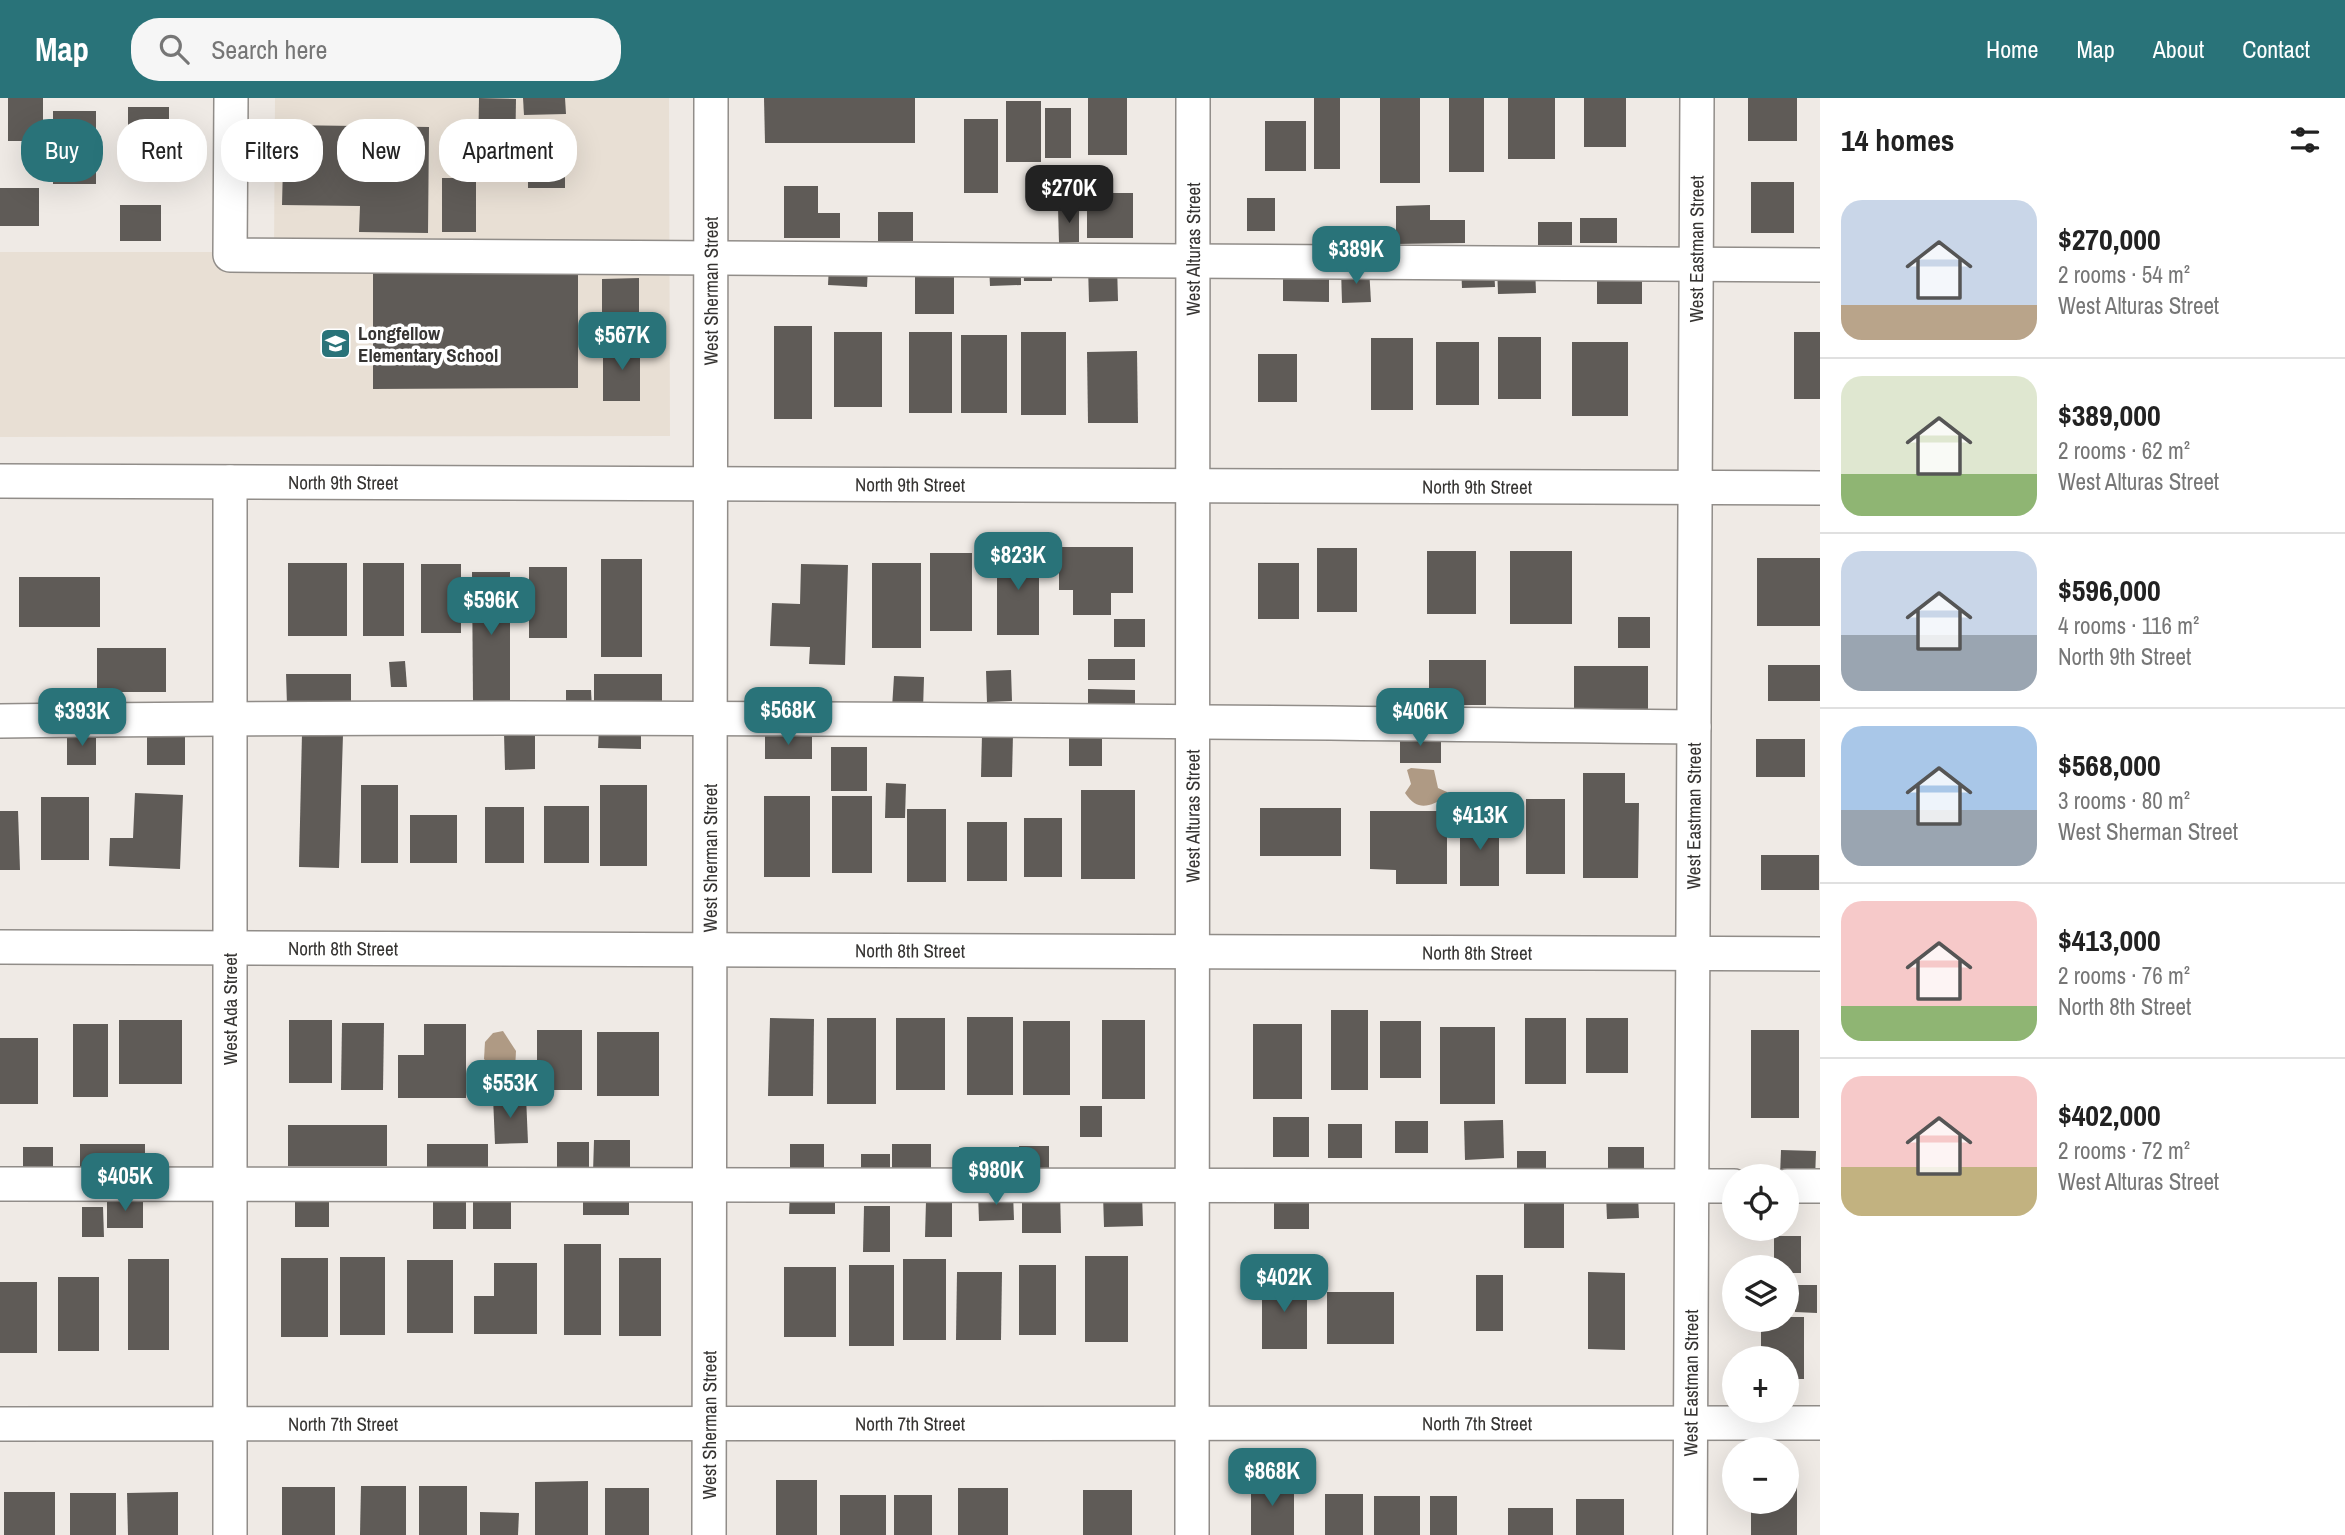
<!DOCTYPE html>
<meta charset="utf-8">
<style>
:root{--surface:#fff;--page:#f6f6f6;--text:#222;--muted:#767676;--line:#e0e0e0;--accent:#297379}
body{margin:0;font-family:"Archivo Narrow",sans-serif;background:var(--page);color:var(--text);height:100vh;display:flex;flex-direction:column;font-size:26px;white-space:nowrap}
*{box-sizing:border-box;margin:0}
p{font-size:23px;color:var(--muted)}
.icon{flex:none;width:38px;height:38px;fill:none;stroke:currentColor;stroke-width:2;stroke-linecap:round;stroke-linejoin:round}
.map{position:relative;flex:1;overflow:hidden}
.drawer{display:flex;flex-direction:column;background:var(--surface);width:525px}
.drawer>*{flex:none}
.top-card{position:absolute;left:21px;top:21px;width:665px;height:63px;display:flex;gap:14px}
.buttons{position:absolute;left:1722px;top:1066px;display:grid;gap:14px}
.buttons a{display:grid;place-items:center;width:77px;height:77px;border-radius:50%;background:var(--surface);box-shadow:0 7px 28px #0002;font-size:35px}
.price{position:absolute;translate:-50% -60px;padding:0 16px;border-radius:14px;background:var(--accent);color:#fff;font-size:23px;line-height:46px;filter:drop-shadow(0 2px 4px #0008)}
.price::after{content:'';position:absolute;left:50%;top:42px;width:21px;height:16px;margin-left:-10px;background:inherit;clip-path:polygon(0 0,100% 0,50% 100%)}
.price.current{background:#222;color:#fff}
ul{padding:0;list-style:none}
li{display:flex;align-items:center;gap:21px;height:175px;padding:0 21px}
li+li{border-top:2px solid var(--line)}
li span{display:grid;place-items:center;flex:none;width:196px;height:140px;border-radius:21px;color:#555}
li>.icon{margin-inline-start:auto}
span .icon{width:84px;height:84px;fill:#fffc;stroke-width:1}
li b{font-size:30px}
h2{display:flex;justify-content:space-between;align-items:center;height:84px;padding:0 21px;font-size:30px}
.pill{padding:0 24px;border-radius:28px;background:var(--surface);box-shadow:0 7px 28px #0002;font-size:24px;line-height:63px}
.pill.current{background:var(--accent);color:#fff}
header{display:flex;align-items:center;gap:42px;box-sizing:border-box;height:98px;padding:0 35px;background:var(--accent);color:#fff}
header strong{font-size:33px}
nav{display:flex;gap:38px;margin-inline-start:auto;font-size:24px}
.search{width:490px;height:63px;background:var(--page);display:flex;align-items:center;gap:18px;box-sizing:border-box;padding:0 24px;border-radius:28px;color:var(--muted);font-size:26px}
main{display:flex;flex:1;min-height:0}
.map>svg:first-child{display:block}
.built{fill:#e8dfd4}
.water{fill:#af9a84}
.building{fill:#5f5b57}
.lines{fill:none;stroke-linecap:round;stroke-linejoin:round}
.minor-casing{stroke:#918d89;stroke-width:36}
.minor{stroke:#fff;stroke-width:33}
.labels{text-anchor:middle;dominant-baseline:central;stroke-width:7;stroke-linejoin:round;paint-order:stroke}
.street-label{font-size:19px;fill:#363432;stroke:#fff}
.poi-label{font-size:19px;font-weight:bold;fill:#363432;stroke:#fff;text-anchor:start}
</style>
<header>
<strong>Map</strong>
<div class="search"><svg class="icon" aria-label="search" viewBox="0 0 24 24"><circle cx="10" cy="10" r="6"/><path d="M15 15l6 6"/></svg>Search here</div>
<nav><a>Home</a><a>Map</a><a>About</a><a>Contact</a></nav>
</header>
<main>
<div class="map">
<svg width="1820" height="1437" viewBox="0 0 1820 1437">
<rect width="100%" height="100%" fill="#efeae5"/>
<polygon class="built" points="275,0 669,0 670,338 0,339 0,154 274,154"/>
<g class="water">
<path d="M1411 670 1434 672 1438 690 1447 694V700C1431 706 1419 716 1405 695L1411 686 1407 672Z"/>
<polygon points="503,933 516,953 515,972 506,976 495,975 484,961 485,944 493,935"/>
</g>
<g class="building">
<rect x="8" y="0" width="35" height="43"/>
<polygon points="479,0 516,1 515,62 478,61"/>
<polygon points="523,0 565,0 566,16 524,17"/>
<polygon points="764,0 915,0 915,45 765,45"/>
<rect x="1088" y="0" width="39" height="57"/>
<rect x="1314" y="0" width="26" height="71"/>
<rect x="1380" y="0" width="40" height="85"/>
<rect x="1449" y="0" width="35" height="74"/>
<rect x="1508" y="0" width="47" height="61"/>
<rect x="1584" y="0" width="42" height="49"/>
<rect x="1748" y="0" width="49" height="43"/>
<rect x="1006" y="3" width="35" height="61"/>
<rect x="128" y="9" width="41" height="48"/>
<rect x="1045" y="10" width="26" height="50"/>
<rect x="53" y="13" width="43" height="73"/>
<rect x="964" y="21" width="34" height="74"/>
<rect x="1265" y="23" width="41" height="50"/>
<polygon points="284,27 429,29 428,135 359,134 360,108 282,107"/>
<rect x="528" y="29" width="37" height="61"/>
<rect x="442" y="80" width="34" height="54"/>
<rect x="1751" y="84" width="43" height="51"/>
<polygon points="784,88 818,88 818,115 840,115 840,140 784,140"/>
<rect x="0" y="90" width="39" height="38"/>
<rect x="1087" y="95" width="46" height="45"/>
<rect x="1247" y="100" width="28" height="33"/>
<rect x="120" y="107" width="41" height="36"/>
<polygon points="1430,107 1430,122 1465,122 1465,145 1396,146 1396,108"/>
<polygon points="1058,109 1079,109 1079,144 1059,145"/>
<rect x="878" y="114" width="35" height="29"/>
<rect x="1580" y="120" width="37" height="25"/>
<rect x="1538" y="124" width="34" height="23"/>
<polygon points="1021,166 1021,187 990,188 989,167"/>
<polygon points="829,167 868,168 867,189 828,187"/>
<polygon points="1117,167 1118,203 1089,204 1088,168"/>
<polygon points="1494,167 1495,189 1462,190 1461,168"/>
<polygon points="1535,167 1536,195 1498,196 1497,168"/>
<polygon points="1023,168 1052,168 1052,183 1024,183"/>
<polygon points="578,169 578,290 373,291 373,170"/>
<polygon points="1283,169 1329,170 1329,204 1283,203"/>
<polygon points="1369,170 1371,204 1342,205 1341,171"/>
<polygon points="1642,170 1642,206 1597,206 1597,171"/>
<rect x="915" y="178" width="39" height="38"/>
<polygon points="639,180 639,239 602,239 602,181"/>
<rect x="774" y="228" width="38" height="93"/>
<rect x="834" y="234" width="48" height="75"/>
<rect x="909" y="234" width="43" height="81"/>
<rect x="1021" y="234" width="45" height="83"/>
<rect x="1794" y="234" width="26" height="67"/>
<rect x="961" y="237" width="46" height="78"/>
<rect x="1498" y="239" width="43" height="62"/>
<rect x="1371" y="240" width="42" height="72"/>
<rect x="1436" y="244" width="43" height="63"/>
<rect x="1572" y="244" width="56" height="74"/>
<rect x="603" y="245" width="37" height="58"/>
<polygon points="1137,253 1138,325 1088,325 1087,254"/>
<rect x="1258" y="256" width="39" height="48"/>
<polygon points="1059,449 1133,449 1133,495 1111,495 1111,517 1073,517 1073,492 1059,492"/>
<rect x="1317" y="450" width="40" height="64"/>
<rect x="997" y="451" width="42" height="86"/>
<rect x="1427" y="453" width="49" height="63"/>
<rect x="1510" y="453" width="62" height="73"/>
<rect x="930" y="455" width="42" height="78"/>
<rect x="1757" y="460" width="63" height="68"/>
<rect x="601" y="461" width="41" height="98"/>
<rect x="288" y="465" width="59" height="73"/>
<rect x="363" y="465" width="41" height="73"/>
<rect x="872" y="465" width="49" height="85"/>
<rect x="1258" y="465" width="41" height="56"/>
<rect x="421" y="466" width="40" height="69"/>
<polygon points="801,466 848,467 845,567 809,566 810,549 770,548 772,505 800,506"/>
<rect x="529" y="469" width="38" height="71"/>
<polygon points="472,474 510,474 510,605 473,604"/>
<rect x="19" y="479" width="81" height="50"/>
<rect x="1618" y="519" width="32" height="31"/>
<rect x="1114" y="521" width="31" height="28"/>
<rect x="97" y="550" width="69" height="44"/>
<rect x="1088" y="561" width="47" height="21"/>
<rect x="1429" y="562" width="57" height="45"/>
<polygon points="405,563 407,589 391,589 389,564"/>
<rect x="1768" y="567" width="52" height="36"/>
<rect x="1574" y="568" width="74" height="45"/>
<polygon points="1011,572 1012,603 987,604 986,573"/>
<polygon points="286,576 351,576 351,607 287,607"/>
<rect x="594" y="576" width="68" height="35"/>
<polygon points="894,578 924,579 923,612 892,610"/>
<polygon points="1088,591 1135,592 1135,613 1088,612"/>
<polygon points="566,592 591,592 592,611 566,612"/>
<rect x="758" y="592" width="43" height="18"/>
<polygon points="599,629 641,631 641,651 598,650"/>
<rect x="147" y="631" width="38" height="36"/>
<rect x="67" y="634" width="29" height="33"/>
<polygon points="535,634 535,671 505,672 504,635"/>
<polygon points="302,635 343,636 339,770 299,769"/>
<rect x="1400" y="635" width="41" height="30"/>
<polygon points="982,636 1013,636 1012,679 981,679"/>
<rect x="1069" y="636" width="33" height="32"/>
<rect x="765" y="637" width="47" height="24"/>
<rect x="1756" y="641" width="49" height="38"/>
<rect x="831" y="649" width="36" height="44"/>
<polygon points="1583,675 1625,675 1625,705 1639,705 1638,780 1583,780"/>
<polygon points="886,685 906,686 905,720 885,720"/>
<rect x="361" y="687" width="37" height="78"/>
<rect x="600" y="687" width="47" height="81"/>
<rect x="1081" y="692" width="54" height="89"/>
<polygon points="135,695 183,697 180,771 109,768 110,740 133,740"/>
<rect x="764" y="698" width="46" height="81"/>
<rect x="832" y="698" width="40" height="77"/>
<rect x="41" y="699" width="48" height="63"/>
<rect x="1526" y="701" width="39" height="75"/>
<rect x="544" y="708" width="45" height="57"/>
<rect x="485" y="709" width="39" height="56"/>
<rect x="1260" y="710" width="81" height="48"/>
<rect x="907" y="711" width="39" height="73"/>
<polygon points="0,713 18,713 20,772 0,772"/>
<polygon points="1370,713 1447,713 1447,786 1396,786 1396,772 1370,771"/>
<rect x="410" y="717" width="47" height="48"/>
<rect x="1024" y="720" width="38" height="59"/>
<rect x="1460" y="721" width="39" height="67"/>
<rect x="967" y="724" width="40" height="59"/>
<rect x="1761" y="757" width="58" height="35"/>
<rect x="1331" y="912" width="37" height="80"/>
<rect x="967" y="919" width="46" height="78"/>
<polygon points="770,920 814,921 813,998 768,998"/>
<rect x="827" y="920" width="49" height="86"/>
<rect x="896" y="920" width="49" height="72"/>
<rect x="1525" y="920" width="41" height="66"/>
<rect x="1586" y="920" width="42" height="55"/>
<rect x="119" y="922" width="63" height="64"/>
<rect x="289" y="922" width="43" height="63"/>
<rect x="1102" y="922" width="43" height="79"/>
<rect x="1023" y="923" width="47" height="74"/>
<rect x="1380" y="923" width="41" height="57"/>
<polygon points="342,925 384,925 383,992 341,992"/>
<rect x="73" y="926" width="35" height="73"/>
<polygon points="424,926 466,926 466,1000 398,1000 398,957 424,957"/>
<rect x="1253" y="926" width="49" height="75"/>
<rect x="1440" y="929" width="55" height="77"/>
<rect x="537" y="932" width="45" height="60"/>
<rect x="1751" y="932" width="48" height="88"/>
<rect x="597" y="934" width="62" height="64"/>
<rect x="0" y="940" width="38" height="66"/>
<polygon points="526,998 528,1045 495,1046 493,999"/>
<rect x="1080" y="1008" width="22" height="31"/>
<rect x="1273" y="1019" width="36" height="40"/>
<polygon points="1503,1022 1504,1060 1465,1062 1464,1023"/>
<rect x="1395" y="1023" width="33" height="32"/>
<rect x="1328" y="1026" width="34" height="34"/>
<rect x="288" y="1027" width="99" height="41"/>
<polygon points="594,1042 630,1042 630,1074 593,1074"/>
<rect x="557" y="1044" width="32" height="31"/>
<rect x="80" y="1046" width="65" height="29"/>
<rect x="427" y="1046" width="61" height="32"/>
<polygon points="790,1046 824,1046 824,1080 790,1079"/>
<rect x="892" y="1046" width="39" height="30"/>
<rect x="1019" y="1048" width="30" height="28"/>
<polygon points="23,1049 53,1049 53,1074 23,1075"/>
<rect x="1608" y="1049" width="36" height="32"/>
<polygon points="1781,1052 1816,1053 1815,1082 1780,1078"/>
<rect x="1517" y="1053" width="29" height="25"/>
<rect x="861" y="1056" width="29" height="20"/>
<polygon points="1060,1093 1061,1135 1022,1135 1022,1094"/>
<polygon points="790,1094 835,1095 835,1116 789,1116"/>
<rect x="433" y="1095" width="33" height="36"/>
<polygon points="978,1095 1013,1095 1014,1122 979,1123"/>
<polygon points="1142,1095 1143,1128 1104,1129 1103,1096"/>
<rect x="473" y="1097" width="38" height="34"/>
<rect x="583" y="1097" width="46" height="20"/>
<polygon points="1606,1097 1638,1097 1639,1120 1607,1121"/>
<rect x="295" y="1099" width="34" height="30"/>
<rect x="1274" y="1099" width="35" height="32"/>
<rect x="107" y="1100" width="36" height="30"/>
<polygon points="926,1103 952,1103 952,1139 925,1139"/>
<rect x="1524" y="1103" width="40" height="47"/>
<polygon points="864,1108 890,1108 890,1154 863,1154"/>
<polygon points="82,1109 103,1109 104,1139 82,1139"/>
<polygon points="1774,1138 1801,1138 1801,1175 1787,1175 1787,1169 1774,1169"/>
<rect x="564" y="1146" width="37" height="91"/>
<rect x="1085" y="1158" width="43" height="86"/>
<rect x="340" y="1159" width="45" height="78"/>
<rect x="281" y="1160" width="47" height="79"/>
<rect x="619" y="1160" width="42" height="78"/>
<rect x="128" y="1161" width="41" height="91"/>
<rect x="903" y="1161" width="43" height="81"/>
<rect x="407" y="1162" width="46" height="73"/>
<polygon points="494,1165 537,1165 537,1236 474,1236 474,1198 494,1198"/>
<rect x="849" y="1167" width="45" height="81"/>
<rect x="1019" y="1167" width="37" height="70"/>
<rect x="784" y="1169" width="52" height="70"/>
<polygon points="957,1174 1002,1174 1001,1242 956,1242"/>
<polygon points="1588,1174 1625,1175 1625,1252 1588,1251"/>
<rect x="1476" y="1177" width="27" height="56"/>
<rect x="58" y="1179" width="41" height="74"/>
<rect x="1262" y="1181" width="45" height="70"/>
<rect x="0" y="1184" width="37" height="71"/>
<polygon points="1795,1187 1817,1187 1817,1215 1795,1214"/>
<rect x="1327" y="1194" width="67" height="52"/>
<polygon points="1787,1219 1804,1219 1804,1281 1787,1281 1787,1260 1761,1260 1761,1222 1787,1222"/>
<rect x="776" y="1382" width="41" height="55"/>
<polygon points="588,1383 588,1437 535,1437 535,1384"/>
<rect x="1251" y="1384" width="43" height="53"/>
<polygon points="361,1388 406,1388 406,1437 360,1437"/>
<rect x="419" y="1388" width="48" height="49"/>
<polygon points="1787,1388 1797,1388 1797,1437 1751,1437 1751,1404 1787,1404"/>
<rect x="282" y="1389" width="53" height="48"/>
<rect x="605" y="1390" width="44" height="47"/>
<rect x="958" y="1390" width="50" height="47"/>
<rect x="1083" y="1392" width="49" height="45"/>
<rect x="4" y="1394" width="51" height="43"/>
<polygon points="178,1394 178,1437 128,1437 127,1395"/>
<rect x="70" y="1395" width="46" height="42"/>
<rect x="1325" y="1396" width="38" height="41"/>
<rect x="840" y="1397" width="46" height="40"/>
<rect x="894" y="1397" width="38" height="40"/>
<rect x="1374" y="1398" width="46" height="39"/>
<rect x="1430" y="1398" width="27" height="39"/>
<rect x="1576" y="1401" width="48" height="36"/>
<rect x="1508" y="1410" width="45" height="27"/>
<polygon points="480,1414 519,1415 518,1437 480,1437"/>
</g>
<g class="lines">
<defs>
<g id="minor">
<polyline points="231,0 230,157 1820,167"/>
<path id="s1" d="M0 383 1820 390"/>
<polyline points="230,384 230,1437"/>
<path d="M0 623C565 616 1130 623 1694 629"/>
<path id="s2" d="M0 849 1820 856"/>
<polyline points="0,1086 1734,1088"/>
<polyline points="1787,1088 1820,1088"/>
<path id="s3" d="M0 1326 1820 1325"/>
<path id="s4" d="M709 1437 711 0"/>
<path id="s5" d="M1192 1437 1193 0"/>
<path id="s6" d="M1690 1437 1697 0"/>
</g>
</defs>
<use href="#minor" class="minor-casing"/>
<use href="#minor" class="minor"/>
</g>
<defs>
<symbol id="school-square" viewBox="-11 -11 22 22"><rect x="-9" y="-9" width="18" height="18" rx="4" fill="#297379" stroke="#fff"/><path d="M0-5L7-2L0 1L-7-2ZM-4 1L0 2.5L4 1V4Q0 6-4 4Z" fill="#fff"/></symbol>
</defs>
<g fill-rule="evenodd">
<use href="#school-square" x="318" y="228" width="35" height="35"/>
</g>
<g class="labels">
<g class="street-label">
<text stroke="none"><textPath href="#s5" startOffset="1286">West Alturas Street</textPath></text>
<text stroke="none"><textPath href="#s6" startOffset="1286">West Eastman Street</textPath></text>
<text stroke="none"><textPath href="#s4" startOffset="1244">West Sherman Street</textPath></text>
<text stroke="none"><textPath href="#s1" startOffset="343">North 9th Street</textPath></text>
<text stroke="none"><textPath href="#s1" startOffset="910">North 9th Street</textPath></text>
<text stroke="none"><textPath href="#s1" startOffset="1477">North 9th Street</textPath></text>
<text stroke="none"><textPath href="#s5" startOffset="719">West Alturas Street</textPath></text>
<text stroke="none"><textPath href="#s6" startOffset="719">West Eastman Street</textPath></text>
<text stroke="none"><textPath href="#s4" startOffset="677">West Sherman Street</textPath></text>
<text stroke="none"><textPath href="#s2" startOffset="343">North 8th Street</textPath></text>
<text stroke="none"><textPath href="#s2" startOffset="910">North 8th Street</textPath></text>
<text stroke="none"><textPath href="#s2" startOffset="1477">North 8th Street</textPath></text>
<text transform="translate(230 911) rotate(-90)">West Ada Street</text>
<text stroke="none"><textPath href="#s6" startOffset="152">West Eastman Street</textPath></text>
<text stroke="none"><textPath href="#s3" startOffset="1477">North 7th Street</textPath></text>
<text stroke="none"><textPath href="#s3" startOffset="343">North 7th Street</textPath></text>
<text stroke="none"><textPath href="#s3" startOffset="910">North 7th Street</textPath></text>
<text stroke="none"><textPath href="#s4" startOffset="110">West Sherman Street</textPath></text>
</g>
<g class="poi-label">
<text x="358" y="235">Longfellow<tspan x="358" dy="22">Elementary School</tspan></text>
</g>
</g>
</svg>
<div class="buttons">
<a><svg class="icon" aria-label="locate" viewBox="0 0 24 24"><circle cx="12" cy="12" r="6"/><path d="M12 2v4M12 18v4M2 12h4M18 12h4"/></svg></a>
<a><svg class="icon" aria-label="layers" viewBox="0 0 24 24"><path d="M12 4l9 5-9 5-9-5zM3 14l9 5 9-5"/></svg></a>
<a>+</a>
<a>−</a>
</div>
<b class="price current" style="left:1069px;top:127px">$270K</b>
<b class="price" style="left:1356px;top:188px">$389K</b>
<b class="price" style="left:622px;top:274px">$567K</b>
<b class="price" style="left:1018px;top:494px">$823K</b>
<b class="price" style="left:491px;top:539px">$596K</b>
<b class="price" style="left:788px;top:649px">$568K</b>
<b class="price" style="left:82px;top:650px">$393K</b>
<b class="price" style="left:1420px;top:650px">$406K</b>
<b class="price" style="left:1480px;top:754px">$413K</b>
<b class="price" style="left:510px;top:1022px">$553K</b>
<b class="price" style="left:996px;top:1109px">$980K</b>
<b class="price" style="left:125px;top:1115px">$405K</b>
<b class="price" style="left:1284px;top:1216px">$402K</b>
<b class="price" style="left:1272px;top:1410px">$868K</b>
<div class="top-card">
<a class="pill current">Buy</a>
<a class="pill">Rent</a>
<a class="pill">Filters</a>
<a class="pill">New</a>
<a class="pill">Apartment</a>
</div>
</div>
<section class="drawer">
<h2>14 homes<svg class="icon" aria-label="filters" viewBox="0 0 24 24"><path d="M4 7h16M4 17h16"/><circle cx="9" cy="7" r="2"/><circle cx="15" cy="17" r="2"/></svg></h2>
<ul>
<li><span style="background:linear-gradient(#c9d6e8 75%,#b9a48a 0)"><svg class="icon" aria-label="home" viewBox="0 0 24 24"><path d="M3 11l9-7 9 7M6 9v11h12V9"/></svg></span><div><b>$270,000</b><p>2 rooms · 54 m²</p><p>West Alturas Street</p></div></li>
<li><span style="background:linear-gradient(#dfe7d0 70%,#8fb573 0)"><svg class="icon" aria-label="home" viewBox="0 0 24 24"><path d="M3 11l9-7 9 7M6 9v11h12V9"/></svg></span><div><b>$389,000</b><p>2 rooms · 62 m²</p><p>West Alturas Street</p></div></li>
<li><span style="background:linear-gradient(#c9d6e8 60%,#9aa5b1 0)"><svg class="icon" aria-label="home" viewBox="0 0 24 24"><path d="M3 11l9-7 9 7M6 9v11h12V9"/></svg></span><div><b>$596,000</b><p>4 rooms · 116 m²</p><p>North 9th Street</p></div></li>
<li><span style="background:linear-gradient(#a9c7e8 60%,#9aa5b1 0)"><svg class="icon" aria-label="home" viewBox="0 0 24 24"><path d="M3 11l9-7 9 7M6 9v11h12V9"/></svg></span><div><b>$568,000</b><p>3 rooms · 80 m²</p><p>West Sherman Street</p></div></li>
<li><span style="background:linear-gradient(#f6c9c9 75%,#8fb573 0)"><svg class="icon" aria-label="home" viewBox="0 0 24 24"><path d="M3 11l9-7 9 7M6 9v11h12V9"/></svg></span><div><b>$413,000</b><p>2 rooms · 76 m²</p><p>North 8th Street</p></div></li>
<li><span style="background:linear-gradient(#f6c9c9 65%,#c2b280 0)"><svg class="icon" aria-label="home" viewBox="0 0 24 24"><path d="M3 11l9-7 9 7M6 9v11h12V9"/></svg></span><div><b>$402,000</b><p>2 rooms · 72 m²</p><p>West Alturas Street</p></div></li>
</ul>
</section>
</main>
